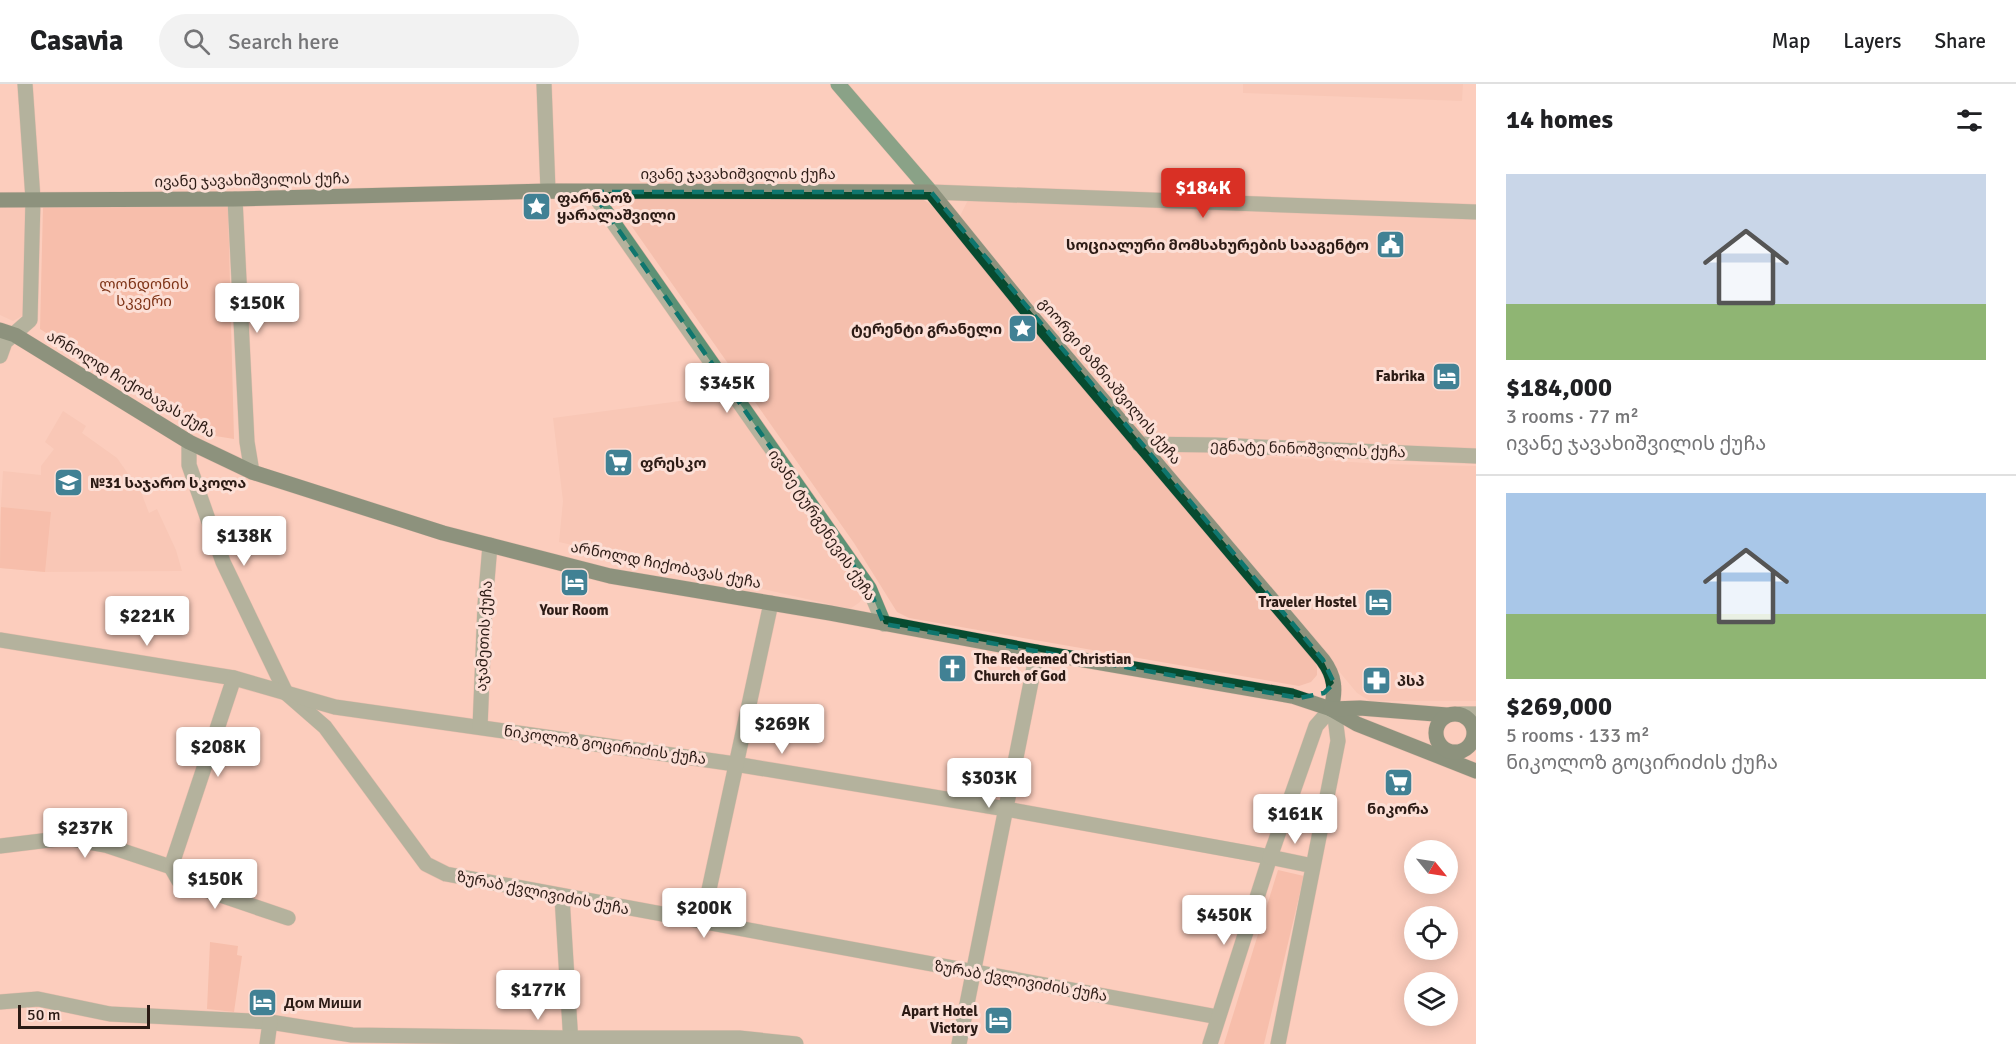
<!DOCTYPE html>
<meta charset="utf-8">
<style>
:root{--surface:#fff;--page:#f2f2f2;--text:#202124;--muted:#757577;--line:#e0e0e0;--accent:#d93025}
body{margin:0;font-family:Signika,"Noto Sans Georgian",sans-serif;background:var(--page);color:var(--text);height:100vh;display:flex;flex-direction:column;font-size:22px;white-space:nowrap}
*{box-sizing:border-box;margin:0}
p{font-size:20px;color:var(--muted)}
.icon{flex:none;width:33px;height:33px;fill:none;stroke:currentColor;stroke-width:2;stroke-linecap:round;stroke-linejoin:round}
.map{position:relative;flex:1;overflow:hidden}
.sheet{display:flex;flex-direction:column;background:var(--surface);width:540px}
.sheet>*{flex:none}
.needle{width:39px;rotate:120deg}
.controls{position:absolute;left:1404px;top:756px;display:grid;gap:12px}
.controls a{display:grid;place-items:center;width:54px;height:54px;border-radius:50%;background:var(--surface);box-shadow:0 3px 15px #0003;font-size:30px}
.scale{position:absolute;left:18px;bottom:15px;width:132px;box-sizing:border-box;padding-left:6px;border:3px solid #2c1b15;border-top:0;font-size:16px;line-height:21px;white-space:nowrap;color:#2c1b15;-webkit-text-stroke:4px #fcdfd6;paint-order:stroke}
.price{position:absolute;translate:-50% -51px;padding:0 14px;border-radius:6px;background:#fff;color:#222;font-size:20px;line-height:39px;filter:drop-shadow(0 2px 3px #0008)}
.price::after{content:'';position:absolute;left:50%;top:36px;width:18px;height:14px;margin-left:-9px;background:inherit;clip-path:polygon(0 0,100% 0,50% 100%)}
.price.active{background:var(--accent);color:#fff}
ul{padding:0;list-style:none}
li{display:grid;align-content:center;gap:12px;height:318px;padding:0 30px}
li+li{border-top:2px solid var(--line)}
li span{display:grid;place-items:center;height:186px;border-radius:0px;color:#555}
li>.icon{margin-inline-start:auto}
span .icon{width:108px;height:108px;fill:#fffc;stroke-width:1}
li b{font-size:26px}
h2{display:flex;justify-content:space-between;align-items:center;height:72px;padding:0 30px;font-size:26px}
header{display:flex;align-items:center;gap:36px;box-sizing:border-box;height:84px;padding:0 30px;background:var(--surface);border-bottom:2px solid var(--line)}
header strong{font-size:28px}
nav{display:flex;gap:33px;margin-inline-start:auto;font-size:21px}
.search{width:420px;height:54px;background:var(--page);display:flex;align-items:center;gap:15px;box-sizing:border-box;padding:0 21px;border-radius:33px;color:var(--muted);font-size:22px}
main{display:flex;flex:1;min-height:0}
.map>svg:first-child{display:block}
.built{fill:#f5bfad}
.park{fill:#f1ac94}
.lines{fill:none;stroke-linecap:round;stroke-linejoin:round}
.minor-casing{stroke:#d7ad9f;stroke-width:16}
.tertiary-casing{stroke:#d7ad9f;stroke-width:16}
.secondary-casing{stroke:#d7ad9f;stroke-width:16}
.primary-casing{stroke:#d7ad9f;stroke-width:16}
.minor{stroke:#5d9175;stroke-width:15}
.tertiary{stroke:#5d9175;stroke-width:15}
.secondary{stroke:#026d45;stroke-width:15}
.primary{stroke:#074b30;stroke-width:15}
.marked{fill:none;stroke:#0f766e;stroke-width:4.5;stroke-dasharray:12 8;stroke-linejoin:round}
.labels{text-anchor:middle;dominant-baseline:central;stroke-width:6;stroke-linejoin:round;paint-order:stroke}
.street-label{font-size:15px;fill:#2c1b15;stroke:#fcdfd6}
.poi-label{font-size:15px;font-weight:bold;fill:#2c1b15;stroke:#fcdfd6;text-anchor:start}
.park-label{font-size:15px;fill:#7e3317;stroke:#fcdfd6}
</style>
<header>
<strong>Casavia</strong>
<div class="search"><svg class="icon" aria-label="search" viewBox="0 0 24 24"><circle cx="10" cy="10" r="6"/><path d="M15 15l6 6"/></svg>Search here</div>
<nav><a>Map</a><a>Layers</a><a>Share</a></nav>
</header>
<main>
<div class="map">
<svg width="1476" height="960" viewBox="0 0 1476 960">
<rect width="100%" height="100%" fill="#fccdbd"/>
<g class="built">
<polygon points="1243,0 1463,0 1462,17 1243,9"/>
<polygon points="970,112 1476,134 1476,365 1141,352 960,132"/>
<polygon points="910,114 922,115 929,119 951,143 1311,570 1317,583 1317,591 1311,598 1299,602 909,534 897,528 854,459 621,127 621,120 628,115"/>
<polygon points="0,124 25,124 24,231 13,237 0,231"/>
<polygon points="725,311 860,500 863,511 860,518 850,525 559,458 563,417 553,334"/>
<polygon points="63,327 86,342 82,349 117,374 141,408 149,429 157,425 176,466 182,487 45,488 0,484 0,436 3,387 41,391 41,382 54,365 45,358"/>
<polygon points="1167,366 1382,380 1476,382 1476,617 1370,617 1357,609 1162,374"/>
</g>
<g class="park">
<polygon points="43,122 228,122 234,355 203,350 40,245"/>
<polygon points="1,423 51,428 45,488 0,484"/>
<polygon points="1278,786 1304,792 1264,960 1224,960"/>
<polygon points="210,858 238,862 237,871 242,872 234,928 207,925"/>
</g>
<g class="lines">
<defs>
<g id="minor">
<polyline points="544,0 548,107"/>
<polyline points="592,108 869,504 884,540"/>
<polyline points="931,108 1476,128"/>
<polyline points="235,115 247,358 252,388"/>
<polyline points="0,272 5,258 30,236 33,115 25,0"/>
<polyline points="189,358 189,381 223,478 286,609 325,643 426,780 446,790 1218,933"/>
<polyline points="1139,360 1215,361 1476,372"/>
<polyline points="0,556 234,594 335,623 735,680 1006,725 1270,773 1210,960"/>
<polyline points="1460,630 1476,630"/>
<polyline points="480,643 485,521 490,461"/>
<polyline points="1474,645 1476,645"/>
<polyline points="0,762 66,754 105,761 171,783"/>
<polyline points="171,783 234,594"/>
<polyline points="171,783 179,797 288,834"/>
<polyline points="562,813 571,960"/>
<polyline points="702,838 771,519"/>
<polyline points="0,918 38,915 110,930 270,938 352,951 571,954 739,954 796,960"/>
<polyline points="267,960 270,938"/>
<polyline points="959,960 1037,568"/>
</g>
<polyline id="tertiary" points="1278,960 1338,657 1335,633 1331,625 1316,642 1270,773 1313,782"/>
<polyline id="secondary" points="838,0 931,108"/>
<g id="primary">
<path d="M0 116 235 115 548 107 931 108 1029 229 1323 576C1335 592 1336 606 1331 625"/>
<polyline points="0,246 15,251 189,358 252,388 443,449 610,492 830,529 1037,568 1292,612 1331,625 1357,640 1476,687"/>
<polyline points="1331,625 1360,624 1447,631"/>
<circle cx="1455" cy="649" r="19"/>
</g>
</defs>
<use href="#minor" class="minor-casing"/>
<use href="#tertiary" class="tertiary-casing"/>
<use href="#secondary" class="secondary-casing"/>
<use href="#primary" class="primary-casing"/>
<use href="#minor" class="minor"/>
<use href="#tertiary" class="tertiary"/>
<use href="#secondary" class="secondary"/>
<use href="#primary" class="primary"/>
</g>
<path d="M0 0H1476V960H0ZM592 108H931L1323 576 1334 599 1324 609 1299 614 884 540 869 504Z" fill="#fccdbd" fill-opacity=".55" fill-rule="evenodd"/>
<path class="marked" d="M592 108H931L1323 576 1334 599 1324 609 1299 614 884 540 869 504Z"/>
<defs>
<symbol id="sight-square" viewBox="-11 -11 22 22"><rect x="-9" y="-9" width="18" height="18" rx="4" fill="#418194" stroke="#fcdfd6"/><path d="M0-6L1.8-2.2L6-1.7L2.9 1.2L3.7 5.4L0 3.3L-3.7 5.4L-2.9 1.2L-6-1.7L-1.8-2.2Z" fill="#fff"/></symbol>
<symbol id="civic-square" viewBox="-11 -11 22 22"><rect x="-9" y="-9" width="18" height="18" rx="4" fill="#418194" stroke="#fcdfd6"/><path d="M-.6-6.5H3V-4.5H.6V-3L4-1V1h2V6H-6V1h2V-1L-.6-3ZM-1.2 2.5V6h2.4V2.5Z" fill="#fff"/></symbol>
<symbol id="hotel-square" viewBox="-11 -11 22 22"><rect x="-9" y="-9" width="18" height="18" rx="4" fill="#418194" stroke="#fcdfd6"/><path d="M-6-4.5h1.5V1H6V5H4.5V3h-9V5H-6ZM-4 0a1.8 1.8 0 1 1 3.6 0ZM.5 0V-2.5h3Q6-2.5 6 0Z" fill="#fff"/></symbol>
<symbol id="supermarket-square" viewBox="-11 -11 22 22"><rect x="-9" y="-9" width="18" height="18" rx="4" fill="#418194" stroke="#fcdfd6"/><path d="M-6-5.5h2.5l.6 2H6L4.5 2H-2.5L-4.4-4H-6ZM-1.5 3.2a1.3 1.3 0 1 0 .1 0ZM3 3.2a1.3 1.3 0 1 0 .1 0Z" fill="#fff"/></symbol>
<symbol id="school-square" viewBox="-11 -11 22 22"><rect x="-9" y="-9" width="18" height="18" rx="4" fill="#418194" stroke="#fcdfd6"/><path d="M0-5L7-2L0 1L-7-2ZM-4 1L0 2.5L4 1V4Q0 6-4 4Z" fill="#fff"/></symbol>
<symbol id="church-square" viewBox="-11 -11 22 22"><rect x="-9" y="-9" width="18" height="18" rx="4" fill="#418194" stroke="#fcdfd6"/><path d="M-1.2-6h2.4v3.5h3.3v2.4h-3.3V6h-2.4V-.1h-3.3v-2.4h3.3Z" fill="#fff"/></symbol>
<symbol id="pharmacy-square" viewBox="-11 -11 22 22"><rect x="-9" y="-9" width="18" height="18" rx="4" fill="#418194" stroke="#fcdfd6"/><path d="M-2-6h4v4h4v4h-4v4h-4v-4h-4v-4h4Z" fill="#fff"/></symbol>
</defs>
<g fill-rule="evenodd">
<use href="#sight-square" x="520" y="106" width="33" height="33"/>
<use href="#civic-square" x="1374" y="144" width="33" height="33"/>
<use href="#sight-square" x="1006" y="228" width="33" height="33"/>
<use href="#hotel-square" x="1430" y="276" width="33" height="33"/>
<use href="#supermarket-square" x="602" y="362" width="33" height="33"/>
<use href="#school-square" x="52" y="382" width="33" height="33"/>
<use href="#hotel-square" x="558" y="482" width="33" height="33"/>
<use href="#hotel-square" x="1362" y="502" width="33" height="33"/>
<use href="#church-square" x="936" y="568" width="33" height="33"/>
<use href="#pharmacy-square" x="1360" y="580" width="33" height="33"/>
<use href="#supermarket-square" x="1382" y="682" width="33" height="33"/>
<use href="#hotel-square" x="246" y="902" width="33" height="33"/>
<use href="#hotel-square" x="982" y="920" width="33" height="33"/>
</g>
<g class="labels">
<g class="street-label">
<text x="738" y="90">ივანე ჯავახიშვილის ქუჩა</text>
<text transform="translate(252 96) rotate(-1)">ივანე ჯავახიშვილის ქუჩა</text>
<text transform="translate(1110 297) rotate(50)">გიორგი მაზნიაშვილის ქუჩა</text>
<text transform="translate(131 300) rotate(31)">არნოლდ ჩიქობავას ქუჩა</text>
<text transform="translate(1308 365) rotate(2)">ეგნატე ნინოშვილის ქუჩა</text>
<text transform="translate(822 441) rotate(56)">ივანე ტურგენევის ქუჩა</text>
<text transform="translate(666 481) rotate(11)">არნოლდ ჩიქობავას ქუჩა</text>
<text transform="translate(484 552) rotate(-87)">აჯამეთის ქუჩა</text>
<text transform="translate(605 661) rotate(8)">ნიკოლოზ გოცირიძის ქუჩა</text>
<text transform="translate(543 809) rotate(11)">ზურაბ ქვლივიძის ქუჩა</text>
<text transform="translate(1021 897) rotate(10)">ზურაბ ქვლივიძის ქუჩა</text>
</g>
<g class="poi-label">
<text x="557" y="114">ფარნაოზ<tspan x="557" dy="17">ყარალაშვილი</tspan></text>
<text x="1369" y="161" text-anchor="end">სოციალური მომსახურების სააგენტო</text>
<text x="1002" y="245" text-anchor="end">ტერენტი გრანელი</text>
<text x="1425" y="292" text-anchor="end">Fabrika</text>
<text x="640" y="379">ფრესკო</text>
<text x="90" y="399">№31 საჯარო სკოლა</text>
<text x="1357" y="518" text-anchor="end">Traveler Hostel</text>
<text x="574" y="526" text-anchor="middle">Your Room</text>
<text x="974" y="575">The Redeemed Christian<tspan x="974" dy="17">Church of God</tspan></text>
<text x="1397" y="597">პსპ</text>
<text x="1398" y="725" text-anchor="middle">ნიკორა</text>
<text x="284" y="919">Дом Миши</text>
<text x="978" y="927" text-anchor="end">Apart Hotel<tspan x="978" dy="17">Victory</tspan></text>
</g>
<g class="park-label">
<text x="144" y="200">ლონდონის<tspan x="144" dy="17">სკვერი</tspan></text>
</g>
</g>
</svg>
<div class="controls">
<a><svg class="needle" viewBox="-14 -14 28 28"><path d="M0-13l5 13h-10z" fill="#e53935"/><path d="M0 13l5-13h-10z" fill="#757577"/></svg></a>
<a><svg class="icon" aria-label="locate" viewBox="0 0 24 24"><circle cx="12" cy="12" r="6"/><path d="M12 2v4M12 18v4M2 12h4M18 12h4"/></svg></a>
<a><svg class="icon" aria-label="layers" viewBox="0 0 24 24"><path d="M12 4l9 5-9 5-9-5zM3 14l9 5 9-5"/></svg></a>
</div>
<div class="scale">50 m</div>
<b class="price active" style="left:1203px;top:135px">$184K</b>
<b class="price" style="left:257px;top:250px">$150K</b>
<b class="price" style="left:727px;top:330px">$345K</b>
<b class="price" style="left:244px;top:483px">$138K</b>
<b class="price" style="left:147px;top:563px">$221K</b>
<b class="price" style="left:782px;top:671px">$269K</b>
<b class="price" style="left:218px;top:694px">$208K</b>
<b class="price" style="left:989px;top:725px">$303K</b>
<b class="price" style="left:1295px;top:761px">$161K</b>
<b class="price" style="left:85px;top:775px">$237K</b>
<b class="price" style="left:215px;top:826px">$150K</b>
<b class="price" style="left:704px;top:855px">$200K</b>
<b class="price" style="left:1224px;top:862px">$450K</b>
<b class="price" style="left:538px;top:937px">$177K</b>
</div>
<section class="sheet">
<h2>14 homes<svg class="icon" aria-label="filters" viewBox="0 0 24 24"><path d="M4 7h16M4 17h16"/><circle cx="9" cy="7" r="2"/><circle cx="15" cy="17" r="2"/></svg></h2>
<ul>
<li><span style="background:linear-gradient(#c9d6e8 70%,#8fb573 0)"><svg class="icon" aria-label="home" viewBox="0 0 24 24"><path d="M3 11l9-7 9 7M6 9v11h12V9"/></svg></span><div><b>$184,000</b><p>3 rooms · 77 m²</p><p>ივანე ჯავახიშვილის ქუჩა</p></div></li>
<li><span style="background:linear-gradient(#a9c7e8 65%,#8fb573 0)"><svg class="icon" aria-label="home" viewBox="0 0 24 24"><path d="M3 11l9-7 9 7M6 9v11h12V9"/></svg></span><div><b>$269,000</b><p>5 rooms · 133 m²</p><p>ნიკოლოზ გოცირიძის ქუჩა</p></div></li>
</ul>
</section>
</main>
